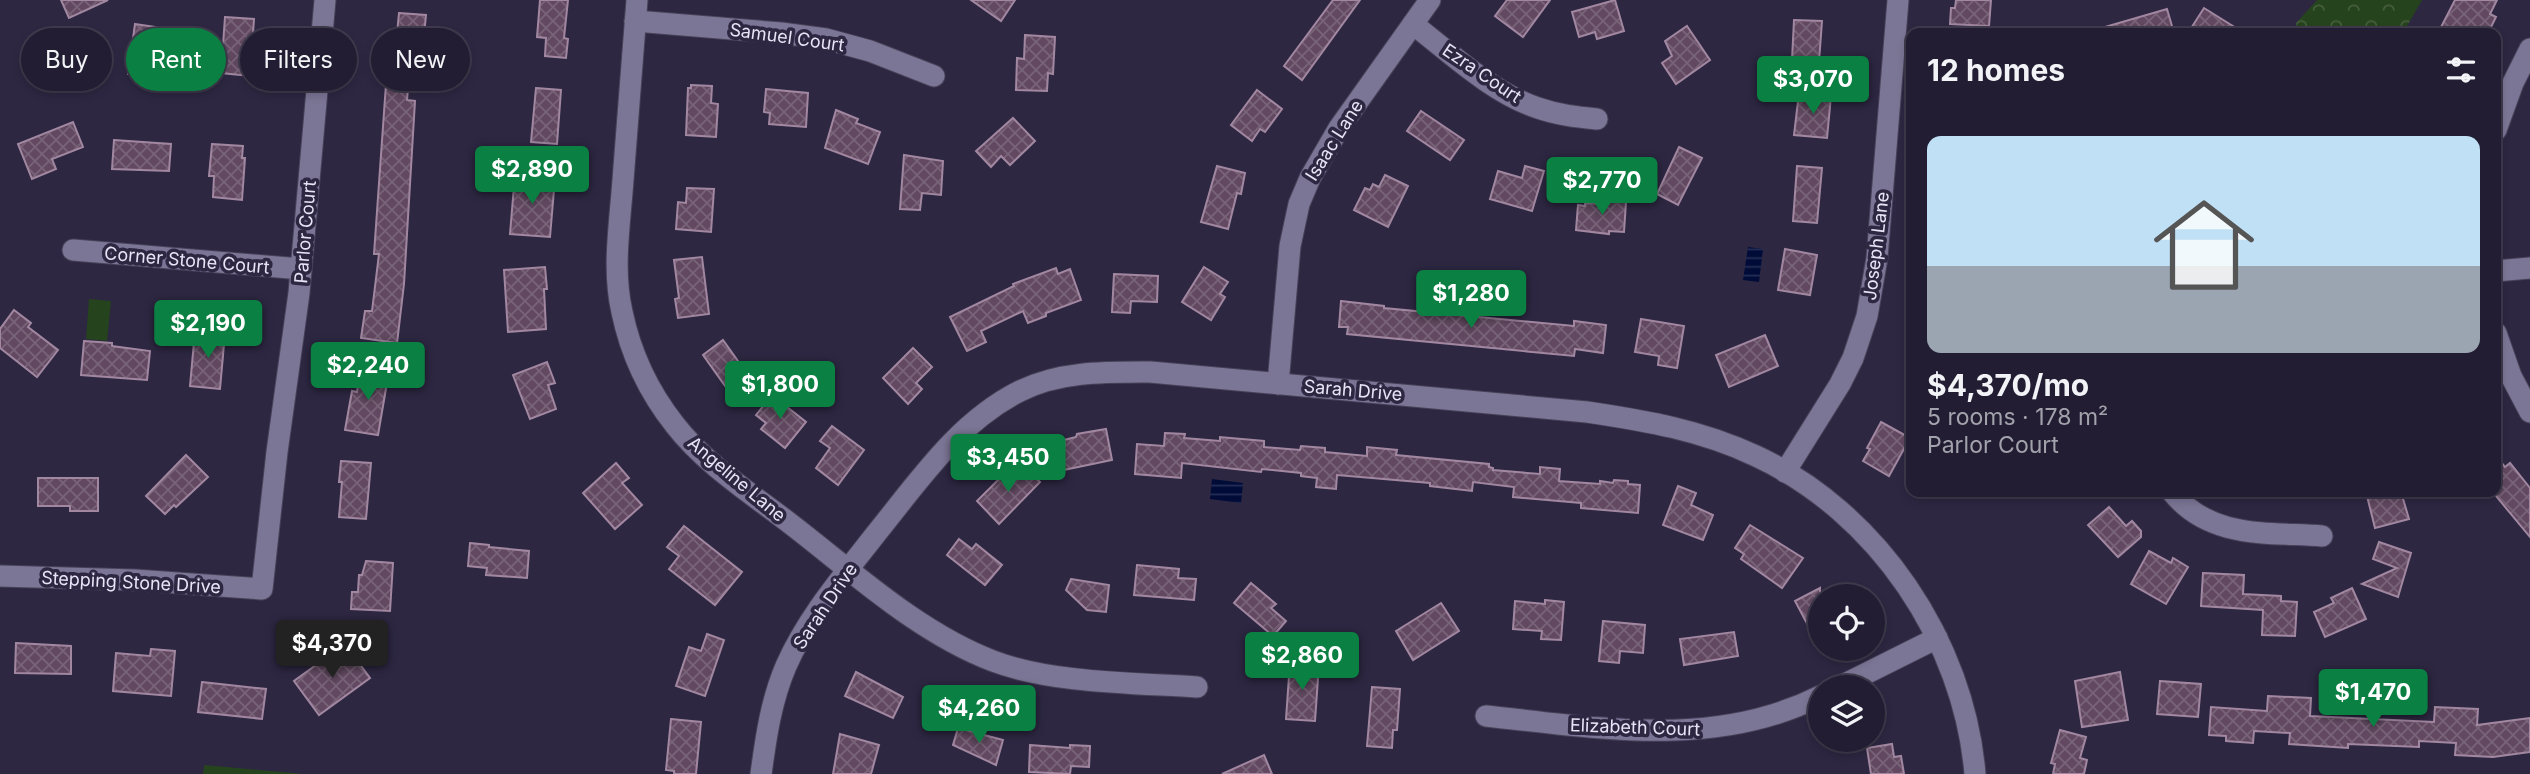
<!DOCTYPE html>
<meta charset="utf-8">
<style>
:root{--surface:#221d32;--page:#2a263a;--text:#f1f3f6;--muted:#a2a2ac;--line:#3f3b4d;--accent:#0b8043}
body{margin:0;font-family:Inter,sans-serif;background:var(--page);color:var(--text);height:100vh;display:flex;flex-direction:column;font-size:26px;white-space:nowrap}
*{box-sizing:border-box;margin:0}
p{font-size:23px;color:var(--muted)}
.icon{flex:none;width:38px;height:38px;fill:none;stroke:currentColor;stroke-width:2;stroke-linecap:round;stroke-linejoin:round}
.map{position:relative;flex:1;overflow:hidden}
.side{position:absolute;left:1906px;top:28px;width:595px;height:469px;display:flex;flex-direction:column;background:var(--surface);border-radius:14px;box-shadow:0 4px 10px #0003,0 0 0 2px var(--line)}
.side>*{flex:none}
.hud{position:absolute;left:21px;top:28px;width:665px;height:63px;display:flex;gap:14px}
.tools{position:absolute;left:1808px;top:584px;display:grid;gap:14px}
.tools a{display:grid;place-items:center;width:77px;height:77px;border-radius:50%;background:var(--surface);box-shadow:0 4px 10px #0003,0 0 0 2px var(--line);font-size:35px}
.price{position:absolute;translate:-50% -60px;padding:0 16px;border-radius:7px;background:var(--accent);color:#fff;font-size:23px;line-height:46px;filter:drop-shadow(0 2px 4px #0008)}
.price::after{content:'';position:absolute;left:50%;top:42px;width:21px;height:16px;margin-left:-10px;background:inherit;clip-path:polygon(0 0,100% 0,50% 100%)}
.price.on{background:#222;color:#fff}
ul{padding:0;list-style:none}
li{display:grid;align-content:center;gap:14px;height:371px;padding:0 21px}
li span{display:grid;place-items:center;height:217px;border-radius:14px;color:#555}
li>.icon{margin-inline-start:auto}
span .icon{width:126px;height:126px;fill:#fffc;stroke-width:1}
li b{font-size:30px}
h2{display:flex;justify-content:space-between;align-items:center;height:84px;padding:0 21px;font-size:30px}
.pill{padding:0 24px;border-radius:32px;background:var(--surface);box-shadow:0 4px 10px #0003,0 0 0 2px var(--line);font-size:24px;line-height:63px}
.pill.on{background:var(--accent);color:#fff}
.map>svg:first-child{display:block}
.green{fill:#25431c}
.forest{fill:url(#forest-crowns)}
.park{fill:url(#park-tufts)}
.water{fill:url(#water-rules)}
.building{fill:url(#building-cross-hatch);stroke:#a287a1;stroke-width:2}
.lines{fill:none;stroke-linecap:round;stroke-linejoin:round}
.minor-casing{stroke:#484259;stroke-width:23}
.minor{stroke:#7c7696;stroke-width:21}
.labels{text-anchor:middle;dominant-baseline:central;stroke-width:7;stroke-linejoin:round;paint-order:stroke}
.street-label{font-size:18px;fill:#e7e4f6;stroke:#2d2742}
</style>
<div class="map">
<svg width="2530" height="774" viewBox="0 0 2530 774">
<defs>
<pattern id="forest-crowns" width="20" height="18" patternUnits="userSpaceOnUse" patternTransform="scale(1.75)"><rect width="20" height="18" fill="#25431c"/><path d="M2 6a3 3 0 1 1 6 0M12 15a3 3 0 1 1 6 0" fill="none" stroke="#455e3e"/></pattern>
<pattern id="park-tufts" width="24" height="20" patternUnits="userSpaceOnUse" patternTransform="scale(1.75)"><rect width="24" height="20" fill="#25431c"/><path d="M3 7l-1-3M5 7V3M7 7l1-3M15 17l-1-3M17 17v-4M19 17l1-3" fill="none" stroke="#455e3e"/></pattern>
<pattern id="water-rules" width="6" height="5" patternUnits="userSpaceOnUse" patternTransform="scale(1.75)"><rect width="6" height="5" fill="#000b37"/><path d="M0 2.5h6" fill="none" stroke="#252e55"/></pattern>
<pattern id="building-cross-hatch" width="8" height="8" patternUnits="userSpaceOnUse" patternTransform="scale(1.75)"><rect width="8" height="8" fill="#624961"/><path d="M0 0l8 8M0 8l8-8" fill="none" stroke="#786378"/></pattern>
</defs>
<rect width="100%" height="100%" fill="#2d2742"/>
<polygon class="green" points="89,299 111,301 107,341 86,339"/>
<polygon class="forest" points="2317,0 2422,0 2403,33 2298,33 2296,23"/>
<polygon class="park" points="204,765 304,774 203,774"/>
<g class="water">
<polygon points="1748,247 1763,249 1759,282 1743,280"/>
<polygon points="1212,479 1243,483 1241,503 1210,499"/>
</g>
<g class="building">
<polygon points="61,0 108,0 69,18"/>
<polygon points="540,0 568,0 564,38 568,39 566,58 545,56 546,38 537,37"/>
<polygon points="971,0 1015,0 1001,21"/>
<polygon points="1333,0 1360,0 1302,80 1284,66"/>
<polygon points="1507,0 1550,0 1523,37 1495,16"/>
<polygon points="1615,0 1624,31 1597,39 1595,32 1579,37 1572,12"/>
<polygon points="1956,0 1991,0 1989,26 1950,24 1951,8 1955,8"/>
<polygon points="2455,0 2497,0 2490,14 2496,17 2488,33 2438,33"/>
<polygon points="2204,8 2244,33 2188,33"/>
<polygon points="2167,9 2174,33 2098,33 2098,29"/>
<polygon points="399,13 426,15 421,66 410,65 407,100 415,101 404,284 397,343 361,338 365,311 372,311 379,254 374,254 386,84 390,44 396,44"/>
<polygon points="225,17 254,19 252,48 255,49 250,76 221,73"/>
<polygon points="1794,20 1822,21 1819,62 1792,60"/>
<polygon points="135,24 156,27 155,40 184,45 179,78 149,74 148,77 128,74"/>
<polygon points="1687,26 1710,60 1676,84 1662,63 1672,56 1665,41"/>
<polygon points="1025,35 1055,37 1053,74 1048,73 1047,91 1016,90 1017,58 1024,59"/>
<polygon points="691,85 712,86 711,103 718,104 716,137 686,135 688,88 691,88"/>
<polygon points="536,88 561,90 557,144 531,142"/>
<polygon points="766,89 808,93 806,127 769,124 770,113 764,112"/>
<polygon points="1257,90 1282,109 1265,132 1260,129 1252,141 1231,125"/>
<polygon points="1799,93 1831,96 1827,138 1794,135"/>
<polygon points="836,110 858,119 856,123 880,132 868,164 825,148"/>
<polygon points="1421,111 1464,140 1450,160 1407,131"/>
<polygon points="1013,118 1035,141 1010,165 1001,156 991,167 976,151"/>
<polygon points="73,122 83,147 52,159 56,169 32,179 18,144"/>
<polygon points="114,140 171,144 169,171 112,169"/>
<polygon points="212,144 243,146 242,158 245,158 242,200 213,197 214,176 209,176"/>
<polygon points="1679,147 1702,158 1678,205 1657,194"/>
<polygon points="904,155 943,161 941,195 922,193 920,210 900,209"/>
<polygon points="1217,166 1245,173 1241,194 1237,193 1228,229 1201,222"/>
<polygon points="1525,166 1544,171 1532,211 1490,199 1498,171 1522,178"/>
<polygon points="1797,166 1822,168 1817,223 1793,221"/>
<polygon points="515,174 555,178 550,237 510,234"/>
<polygon points="1385,175 1408,186 1388,227 1354,210 1365,188 1370,190 1373,184 1379,187"/>
<polygon points="687,188 714,189 711,232 676,229 678,202 686,203"/>
<polygon points="1601,199 1626,202 1624,232 1609,231 1609,234 1576,230 1578,205 1585,206 1585,203 1601,204"/>
<polygon points="1785,249 1817,255 1810,295 1778,290"/>
<polygon points="702,257 709,314 678,318 675,299 679,298 674,260"/>
<polygon points="545,267 547,289 544,289 546,329 508,332 504,270"/>
<polygon points="1204,267 1228,282 1220,294 1225,297 1211,320 1182,302"/>
<polygon points="1056,268 1058,274 1070,269 1081,300 1046,313 1046,316 1028,323 1023,311 981,331 986,342 967,351 950,317 1014,286 1013,284"/>
<polygon points="1114,274 1158,276 1157,302 1131,301 1130,313 1112,312"/>
<polygon points="1341,301 1384,306 1384,308 1574,326 1574,321 1606,325 1603,353 1575,349 1574,356 1347,334 1348,327 1339,327"/>
<polygon points="14,310 31,323 28,327 58,350 37,377 0,348 0,329"/>
<polygon points="1641,319 1684,326 1677,368 1658,365 1659,356 1635,352"/>
<polygon points="195,331 225,333 220,389 190,386"/>
<polygon points="1765,335 1778,366 1729,387 1716,355"/>
<polygon points="723,340 748,375 728,390 703,355"/>
<polygon points="84,341 112,343 112,346 150,351 147,380 81,375"/>
<polygon points="913,348 932,367 916,383 922,389 908,404 883,378"/>
<polygon points="547,362 555,383 548,385 556,409 530,419 513,375"/>
<polygon points="361,367 389,371 378,435 345,430 352,391 357,392"/>
<polygon points="772,395 806,422 785,448 761,429 766,423 756,415"/>
<polygon points="1881,422 1910,438 1889,476 1863,461 1870,449 1867,448"/>
<polygon points="832,426 864,450 838,485 816,468 830,448 820,441"/>
<polygon points="1106,429 1112,460 1054,472 1049,447 1065,444 1064,440 1076,437 1077,434"/>
<polygon points="1165,433 1185,434 1184,438 1220,441 1220,437 1264,441 1264,447 1300,450 1301,446 1325,448 1325,452 1367,456 1367,447 1397,450 1396,455 1489,464 1489,467 1493,468 1493,470 1540,474 1540,467 1560,469 1559,481 1600,484 1600,481 1613,483 1614,480 1628,481 1628,484 1640,485 1638,513 1581,508 1581,503 1513,497 1514,487 1473,482 1472,491 1430,486 1430,483 1337,475 1336,489 1316,487 1317,478 1301,476 1301,473 1262,469 1261,472 1182,463 1181,478 1135,474 1137,444 1164,446"/>
<polygon points="186,455 208,477 176,507 174,505 165,514 146,496"/>
<polygon points="2496,455 2505,467 2510,463 2530,488 2530,537 2496,496"/>
<polygon points="341,461 371,463 366,519 339,517 342,482 339,482"/>
<polygon points="616,463 629,478 622,483 642,505 615,529 583,493"/>
<polygon points="1024,467 1040,482 999,524 977,501 1005,473 1012,479"/>
<polygon points="38,478 98,478 98,511 70,511 70,506 38,506"/>
<polygon points="1678,486 1696,493 1691,505 1713,515 1703,540 1663,525"/>
<polygon points="2366,492 2401,492 2409,519 2375,528"/>
<polygon points="2109,507 2126,526 2132,521 2141,531 2141,537 2118,557 2088,525"/>
<polygon points="1750,525 1803,558 1782,588 1741,559 1744,554 1735,548"/>
<polygon points="684,526 742,572 715,605 669,569 679,556 667,547"/>
<polygon points="959,539 972,549 976,544 1002,565 985,585 947,555"/>
<polygon points="2379,542 2411,553 2398,597 2362,584 2397,568 2373,559"/>
<polygon points="470,543 489,545 489,547 529,551 527,578 486,575 487,568 468,566"/>
<polygon points="2149,551 2171,563 2173,558 2188,567 2166,604 2131,584"/>
<polygon points="366,561 393,563 390,611 351,609 352,592 358,592 359,575 362,575"/>
<polygon points="1137,565 1179,569 1178,578 1196,579 1194,600 1134,595"/>
<polygon points="2203,573 2244,575 2243,594 2281,596 2281,601 2297,602 2295,636 2262,635 2263,610 2201,606"/>
<polygon points="1071,579 1109,585 1106,612 1087,610 1066,590"/>
<polygon points="1251,583 1276,604 1271,608 1286,621 1273,636 1234,603"/>
<polygon points="1820,588 1820,648 1795,601"/>
<polygon points="2352,588 2366,619 2325,637 2314,612 2334,603 2331,598"/>
<polygon points="1545,600 1564,602 1561,640 1541,639 1542,631 1513,629 1515,601 1545,604"/>
<polygon points="1441,603 1459,631 1413,660 1396,631"/>
<polygon points="1603,621 1645,625 1643,653 1620,651 1619,663 1599,661"/>
<polygon points="1734,632 1738,656 1684,665 1680,639"/>
<polygon points="707,634 724,640 705,696 676,686 689,647 701,651"/>
<polygon points="16,643 71,646 71,674 15,673"/>
<polygon points="345,644 370,678 319,715 294,681"/>
<polygon points="151,649 175,651 171,696 113,691 116,653 150,656"/>
<polygon points="1290,662 1319,664 1315,721 1286,719"/>
<polygon points="856,672 903,697 893,718 845,696"/>
<polygon points="2120,672 2128,720 2082,727 2075,681"/>
<polygon points="2160,681 2201,684 2198,717 2157,714"/>
<polygon points="202,682 266,689 262,719 198,712"/>
<polygon points="1372,687 1400,689 1397,730 1393,730 1392,748 1367,746"/>
<polygon points="2268,696 2311,698 2310,716 2434,722 2435,707 2478,709 2477,725 2530,718 2530,752 2493,757 2455,755 2456,743 2419,741 2419,747 2348,744 2348,748 2289,744 2290,733 2254,731 2253,743 2226,741 2226,736 2209,735 2211,707 2267,711"/>
<polygon points="671,719 701,722 696,774 674,774 674,771 666,770"/>
<polygon points="958,728 1003,740 996,765 953,745"/>
<polygon points="2060,730 2086,737 2080,758 2087,760 2084,774 2053,774 2055,764 2051,763"/>
<polygon points="840,734 879,745 871,774 833,774"/>
<polygon points="1892,744 1894,757 1901,756 1904,774 1871,774 1867,748"/>
<polygon points="1030,745 1070,748 1070,745 1090,746 1089,767 1071,766 1070,774 1029,772"/>
<polygon points="1264,755 1272,774 1222,774"/>
</g>
<g class="lines">
<defs>
<g id="minor">
<path d="M637 0C632 60 628 120 623 180 620 223 612 269 622 312 631 355 648 391 675 425 706 465 752 494 792 525 853 572 919 633 993 661 1051 683 1134 683 1197 687"/>
<polyline points="635,21 781,33 826,39 870,51 934,76"/>
<path d="M1413 24C1450 53 1494 94 1538 108 1558 115 1577 117 1597 119"/>
<polyline points="2496,130 2513,83 2530,49"/>
<polyline points="73,250 301,269"/>
<polyline points="2496,271 2530,268"/>
<polyline points="2496,333 2511,376 2530,412"/>
<polyline points="1278,384 1290,246 1299,204 1310,178 1339,128 1430,0"/>
<polyline points="1785,472 1840,384 1853,358 1867,316 1877,258 1898,0"/>
<path d="M2172 492C2210 539 2267 532 2322 536"/>
<polyline points="0,576 135,580 262,589 277,452 299,293 325,0"/>
<polyline points="1837,688 1937,638"/>
<path d="M1486 716C1599 728 1715 749 1820 696"/>
<path d="M761 774C766 737 771 701 786 666 807 618 843 576 875 535 918 482 958 422 1020 391 1060 371 1106 372 1150 372L1587 412C1647 421 1701 430 1756 456 1877 512 1964 641 1975 774"/>
</g>
</defs>
<use href="#minor" class="minor-casing"/>
<use href="#minor" class="minor"/>
</g>
<g class="labels">
<g class="street-label">
<text transform="translate(787 37) rotate(8)">Samuel Court</text>
<text transform="translate(1482 73) rotate(34)">Ezra Court</text>
<text transform="translate(1334 140) rotate(-58)">Isaac Lane</text>
<text transform="translate(305 232) rotate(-85)">Parlor Court</text>
<text transform="translate(1876 246) rotate(-83)">Joseph Lane</text>
<text transform="translate(187 260) rotate(5)">Corner Stone Court</text>
<text transform="translate(1353 390) rotate(5)">Sarah Drive</text>
<text transform="translate(737 479) rotate(40)">Angeline Lane</text>
<text transform="translate(131 582) rotate(3)">Stepping Stone Drive</text>
<text transform="translate(825 606) rotate(-56)">Sarah Drive</text>
<text transform="translate(1635 727) rotate(2)">Elizabeth Court</text>
</g>
</g>
</svg>
<div class="tools">
<a><svg class="icon" aria-label="locate" viewBox="0 0 24 24"><circle cx="12" cy="12" r="6"/><path d="M12 2v4M12 18v4M2 12h4M18 12h4"/></svg></a>
<a><svg class="icon" aria-label="layers" viewBox="0 0 24 24"><path d="M12 4l9 5-9 5-9-5zM3 14l9 5 9-5"/></svg></a>
</div>
<b class="price" style="left:1813px;top:116px">$3,070</b>
<b class="price" style="left:532px;top:206px">$2,890</b>
<b class="price" style="left:1602px;top:217px">$2,770</b>
<b class="price" style="left:1471px;top:330px">$1,280</b>
<b class="price" style="left:208px;top:360px">$2,190</b>
<b class="price" style="left:368px;top:402px">$2,240</b>
<b class="price" style="left:780px;top:421px">$1,800</b>
<b class="price" style="left:1008px;top:494px">$3,450</b>
<b class="price on" style="left:332px;top:680px">$4,370</b>
<b class="price" style="left:1302px;top:692px">$2,860</b>
<b class="price" style="left:2373px;top:729px">$1,470</b>
<b class="price" style="left:979px;top:745px">$4,260</b>
<div class="hud">
<a class="pill">Buy</a>
<a class="pill on">Rent</a>
<a class="pill">Filters</a>
<a class="pill">New</a>
</div>
<section class="side">
<h2>12 homes<svg class="icon" aria-label="filters" viewBox="0 0 24 24"><path d="M4 7h16M4 17h16"/><circle cx="9" cy="7" r="2"/><circle cx="15" cy="17" r="2"/></svg></h2>
<ul>
<li><span style="background:linear-gradient(#bfe0f5 60%,#9aa5b1 0)"><svg class="icon" aria-label="home" viewBox="0 0 24 24"><path d="M3 11l9-7 9 7M6 9v11h12V9"/></svg></span><div><b>$4,370/mo</b><p>5 rooms · 178 m²</p><p>Parlor Court</p></div></li>
</ul>
</section>
</div>
